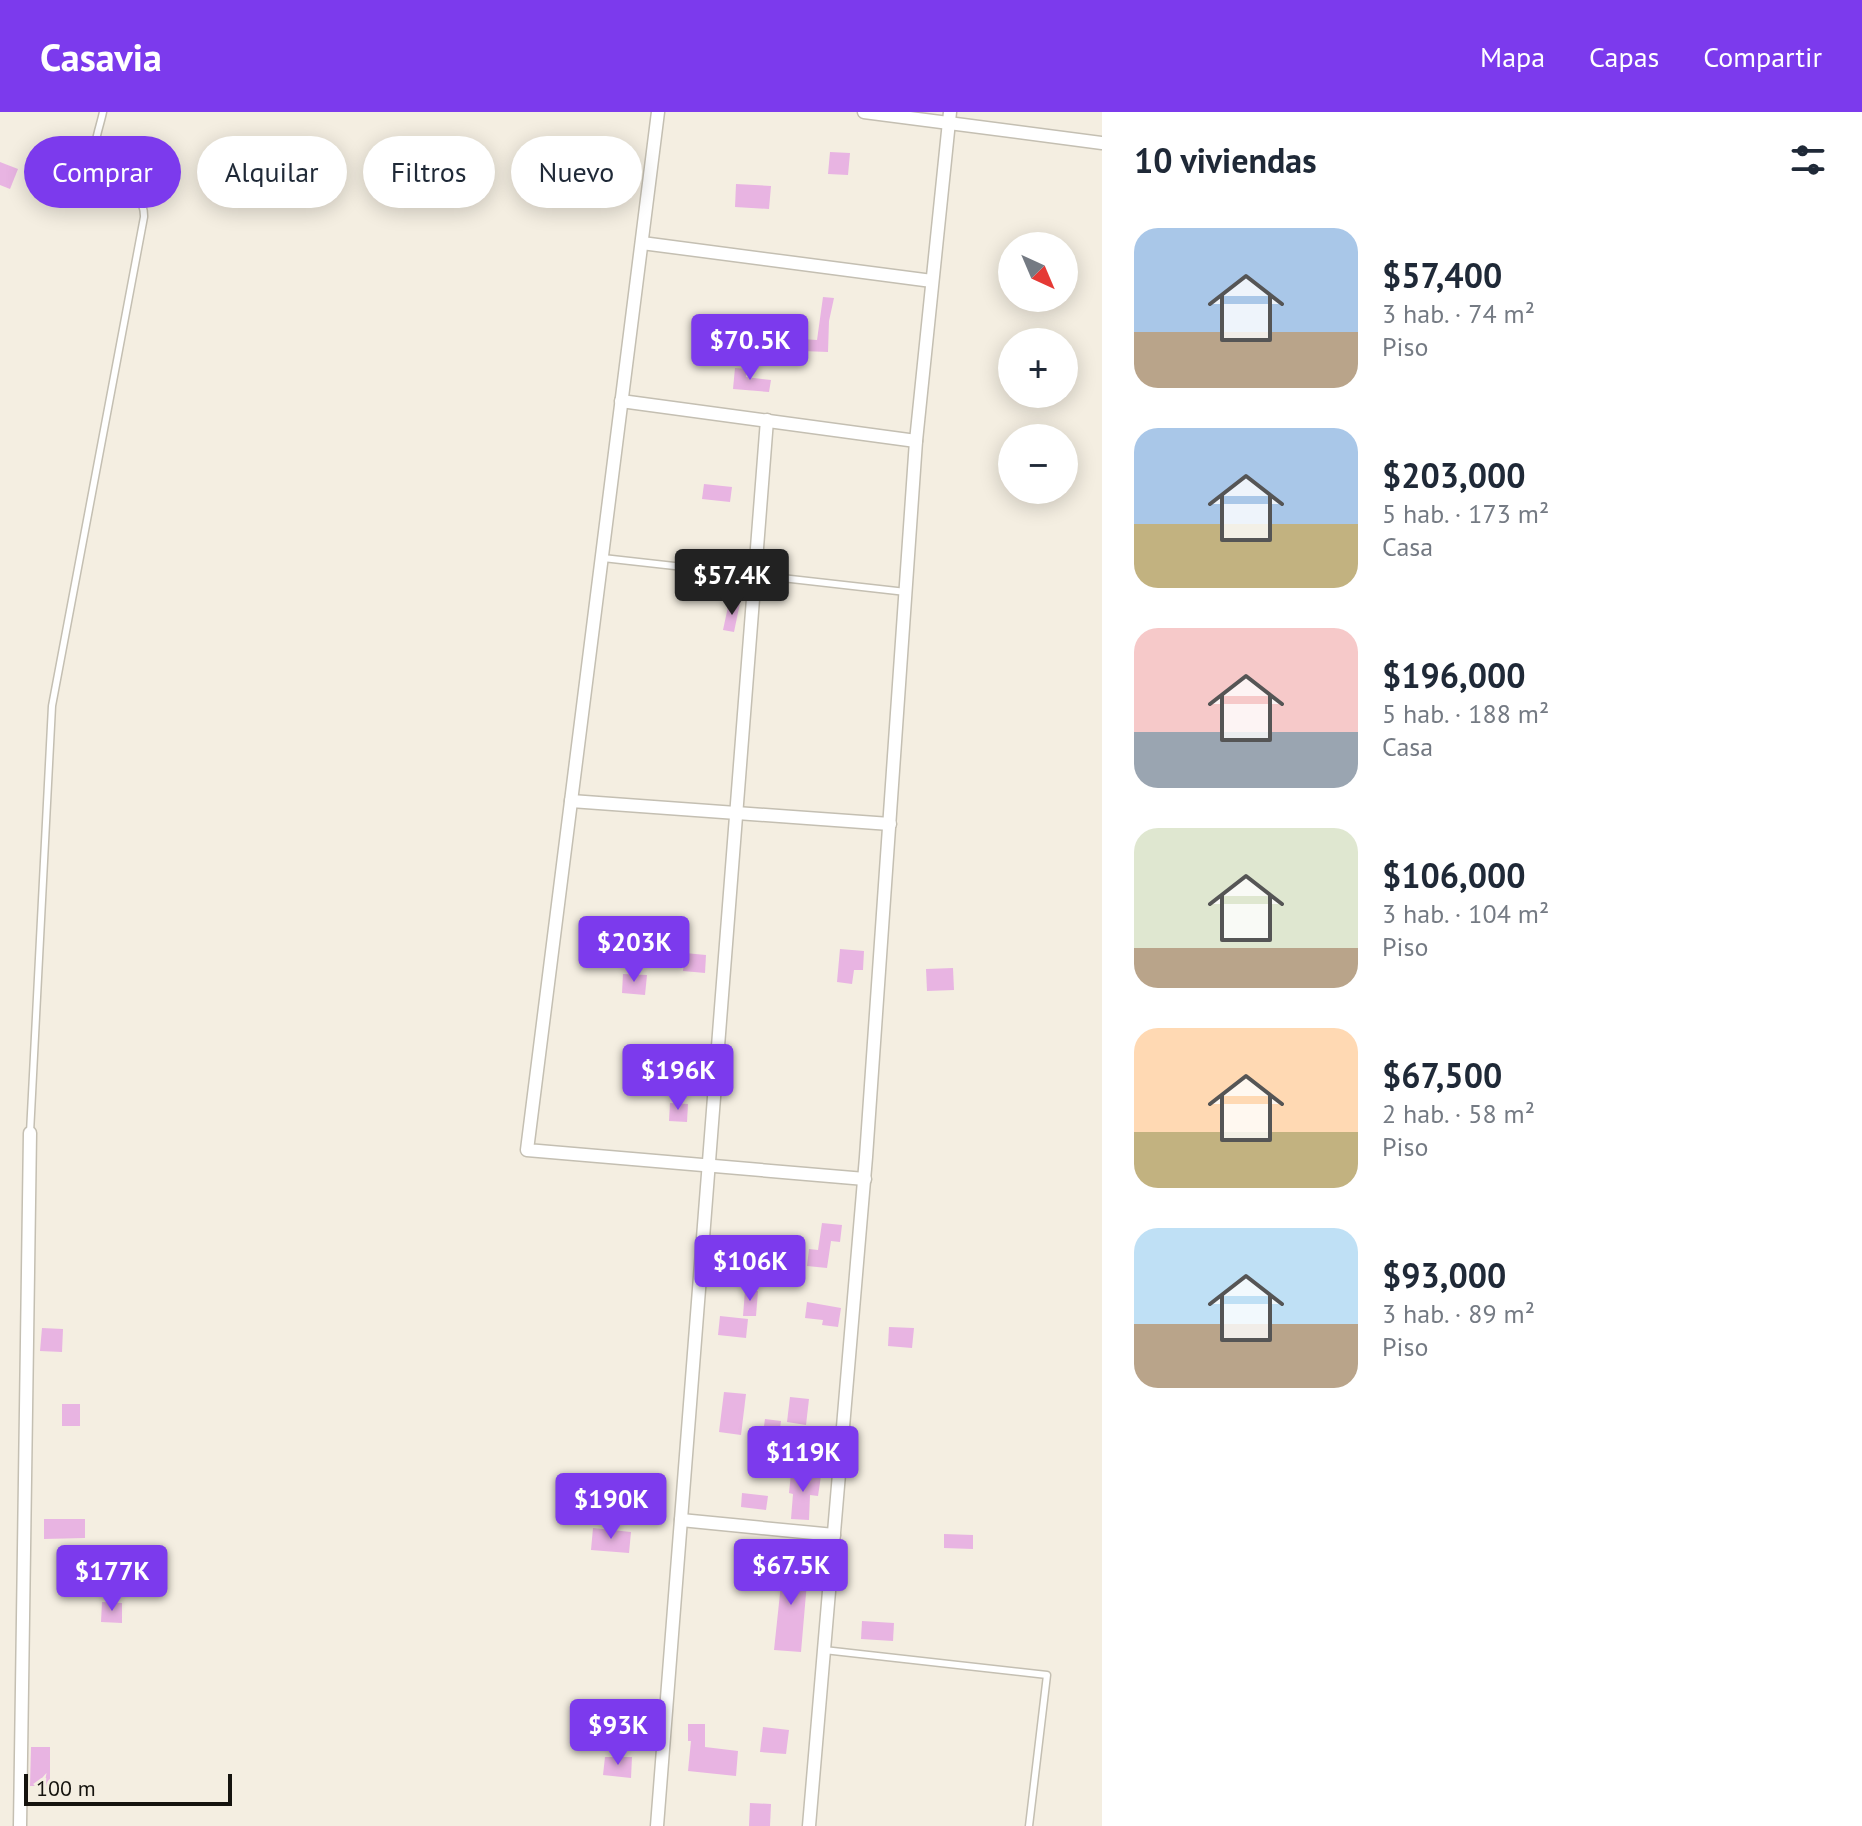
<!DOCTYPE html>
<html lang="es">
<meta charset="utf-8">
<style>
:root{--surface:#fff;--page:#f2f2f3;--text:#1f2937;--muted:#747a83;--accent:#7c3aed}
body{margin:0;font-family:"PT Sans",sans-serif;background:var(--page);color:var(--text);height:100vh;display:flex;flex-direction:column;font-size:30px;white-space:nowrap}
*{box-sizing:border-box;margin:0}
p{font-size:26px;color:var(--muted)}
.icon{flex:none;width:44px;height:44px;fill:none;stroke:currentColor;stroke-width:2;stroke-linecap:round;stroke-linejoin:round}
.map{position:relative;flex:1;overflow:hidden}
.drawer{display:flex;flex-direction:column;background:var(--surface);width:760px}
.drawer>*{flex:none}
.hud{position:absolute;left:24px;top:24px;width:760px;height:72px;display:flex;gap:16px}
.needle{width:52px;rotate:136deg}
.buttons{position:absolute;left:998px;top:120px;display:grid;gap:16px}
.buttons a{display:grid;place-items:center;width:80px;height:80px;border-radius:50%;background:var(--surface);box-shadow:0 4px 20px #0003;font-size:40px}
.scale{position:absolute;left:24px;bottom:20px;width:208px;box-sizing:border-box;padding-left:8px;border:4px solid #15130e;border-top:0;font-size:22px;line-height:28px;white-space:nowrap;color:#15130e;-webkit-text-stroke:6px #f4eee1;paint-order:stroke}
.price{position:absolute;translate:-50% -68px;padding:0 18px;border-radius:8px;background:var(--accent);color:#fff;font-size:26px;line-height:52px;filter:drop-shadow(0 2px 4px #0008)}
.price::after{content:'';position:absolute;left:50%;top:48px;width:24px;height:18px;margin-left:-12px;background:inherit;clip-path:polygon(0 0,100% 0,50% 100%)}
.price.current{background:#222;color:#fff}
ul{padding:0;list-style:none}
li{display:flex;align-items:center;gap:24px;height:200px;padding:0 32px}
li span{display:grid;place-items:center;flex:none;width:224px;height:160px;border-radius:24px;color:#555}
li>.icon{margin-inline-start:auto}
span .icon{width:96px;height:96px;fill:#fffc;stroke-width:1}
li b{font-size:34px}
h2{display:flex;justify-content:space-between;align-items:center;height:96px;padding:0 32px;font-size:34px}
.tag{padding:0 28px;border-radius:36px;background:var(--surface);box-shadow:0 4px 20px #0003;font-size:28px;line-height:72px}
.tag.current{background:var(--accent);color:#fff}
header{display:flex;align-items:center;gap:48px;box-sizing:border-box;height:112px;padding:0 40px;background:var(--accent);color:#fff}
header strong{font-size:38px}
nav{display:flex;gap:44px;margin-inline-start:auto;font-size:28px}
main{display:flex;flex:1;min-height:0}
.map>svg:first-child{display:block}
.building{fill:#e8b4e2}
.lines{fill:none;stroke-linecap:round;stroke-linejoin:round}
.lane-casing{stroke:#c4bfb2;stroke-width:9}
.street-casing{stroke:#c4bfb2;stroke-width:15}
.lane{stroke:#fff;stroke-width:6}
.street{stroke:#fff;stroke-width:12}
</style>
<header>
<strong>Casavia</strong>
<nav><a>Mapa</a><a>Capas</a><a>Compartir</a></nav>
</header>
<main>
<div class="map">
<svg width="1102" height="1714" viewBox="0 0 1102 1714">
<rect width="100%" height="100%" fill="#f4eee1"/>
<g class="building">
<polygon points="830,40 850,41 848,63 828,62"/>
<polygon points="0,50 18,57 10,77 0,73"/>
<polygon points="736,72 771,74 769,97 735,95"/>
<polygon points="823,185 834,186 829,209 828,240 802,239 802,227 817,228"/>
<polygon points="735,256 747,257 746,265 771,268 769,280 733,277"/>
<polygon points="704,372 732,375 730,390 702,387"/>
<polygon points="729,490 740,491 734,520 723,518"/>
<polygon points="840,837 864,839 863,858 854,858 852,872 837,870"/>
<polygon points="685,841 706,843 705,861 683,859"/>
<polygon points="953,856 954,878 927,879 926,857"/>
<polygon points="623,862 647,863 645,883 622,881"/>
<polygon points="670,991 688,992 687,1010 669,1009"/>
<polygon points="822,1111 842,1113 840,1130 831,1129 827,1156 807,1154 809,1137 818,1138"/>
<polygon points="745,1178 758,1179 756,1204 743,1204"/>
<polygon points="807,1190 841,1196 838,1215 822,1213 823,1208 805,1206"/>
<polygon points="720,1204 748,1207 746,1226 718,1223"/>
<polygon points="889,1215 914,1216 912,1236 888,1234"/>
<polygon points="42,1216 63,1217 62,1240 40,1239"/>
<polygon points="724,1280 746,1282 741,1323 719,1320"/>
<polygon points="790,1285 809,1287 806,1313 787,1310"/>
<rect x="62" y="1292" width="18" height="22"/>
<polygon points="765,1307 781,1309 777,1337 761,1335"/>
<polygon points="791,1361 821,1364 818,1384 810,1383 809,1408 791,1407 793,1382 789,1381"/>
<polygon points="742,1381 768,1384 766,1398 741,1395"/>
<polygon points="44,1407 85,1407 85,1426 44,1427"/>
<polygon points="593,1416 631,1420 629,1441 591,1438"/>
<polygon points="944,1422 973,1423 973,1437 944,1436"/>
<polygon points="784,1444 800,1444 800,1469 807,1470 801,1540 774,1538"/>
<polygon points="102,1490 122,1491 122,1511 101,1510"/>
<polygon points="862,1509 894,1511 893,1529 861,1527"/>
<polygon points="688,1612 705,1612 705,1635 738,1639 736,1664 688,1659 691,1629 688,1629"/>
<polygon points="763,1615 789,1618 786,1642 760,1640"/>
<polygon points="31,1635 50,1635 50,1674 30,1674"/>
<polygon points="605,1645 632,1645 631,1666 603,1663"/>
<polygon points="750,1691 771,1692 770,1714 749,1714"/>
</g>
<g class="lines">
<defs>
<g id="lane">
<polyline points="603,446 906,480"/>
<path d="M30 1021 52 594 144 105C145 72 103 77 96 51 91 36 100 15 103 0"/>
<polyline points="824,1538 1047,1563 1029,1714"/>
</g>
<g id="street">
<polyline points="658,0 527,1038 865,1067"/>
<polyline points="864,0 1102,31"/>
<polyline points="642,131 932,169"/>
<polyline points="621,289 916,329"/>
<polyline points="571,689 890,712"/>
<polyline points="681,1408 834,1423"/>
<polyline points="20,1714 30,1021"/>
<polyline points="657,1714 767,308"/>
<polyline points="809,1714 866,1045 916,329 950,0"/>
</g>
</defs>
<use href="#lane" class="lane-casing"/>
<use href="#street" class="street-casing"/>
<use href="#lane" class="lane"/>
<use href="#street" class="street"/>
</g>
</svg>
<div class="buttons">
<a><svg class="needle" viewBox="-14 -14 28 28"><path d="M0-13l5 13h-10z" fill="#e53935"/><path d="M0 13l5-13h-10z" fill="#747a83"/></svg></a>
<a>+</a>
<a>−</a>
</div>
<div class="scale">100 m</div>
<b class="price" style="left:750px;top:270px">$70.5K</b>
<b class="price current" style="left:732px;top:505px">$57.4K</b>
<b class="price" style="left:634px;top:872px">$203K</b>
<b class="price" style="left:678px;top:1000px">$196K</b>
<b class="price" style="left:750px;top:1191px">$106K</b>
<b class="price" style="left:803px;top:1382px">$119K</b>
<b class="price" style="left:611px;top:1429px">$190K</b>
<b class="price" style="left:791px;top:1495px">$67.5K</b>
<b class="price" style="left:112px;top:1501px">$177K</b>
<b class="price" style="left:618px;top:1655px">$93K</b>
<div class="hud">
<a class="tag current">Comprar</a>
<a class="tag">Alquilar</a>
<a class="tag">Filtros</a>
<a class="tag">Nuevo</a>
</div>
</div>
<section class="drawer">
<h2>10 viviendas<svg class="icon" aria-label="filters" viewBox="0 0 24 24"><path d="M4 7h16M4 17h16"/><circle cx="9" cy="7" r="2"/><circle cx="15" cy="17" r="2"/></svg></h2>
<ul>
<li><span style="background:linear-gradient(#a9c7e8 65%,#b9a48a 0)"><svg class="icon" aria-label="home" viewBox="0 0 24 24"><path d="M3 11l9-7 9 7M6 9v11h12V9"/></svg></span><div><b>$57,400</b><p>3 hab. · 74 m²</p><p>Piso</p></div></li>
<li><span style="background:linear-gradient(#a9c7e8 60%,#c2b280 0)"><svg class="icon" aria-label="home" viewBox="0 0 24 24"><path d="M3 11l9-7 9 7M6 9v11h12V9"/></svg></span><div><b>$203,000</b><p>5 hab. · 173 m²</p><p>Casa</p></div></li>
<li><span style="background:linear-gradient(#f6c9c9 65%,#9aa5b1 0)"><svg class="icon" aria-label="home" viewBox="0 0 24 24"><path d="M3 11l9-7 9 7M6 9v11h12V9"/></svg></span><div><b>$196,000</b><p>5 hab. · 188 m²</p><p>Casa</p></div></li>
<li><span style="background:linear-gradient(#dfe7d0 75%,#b9a48a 0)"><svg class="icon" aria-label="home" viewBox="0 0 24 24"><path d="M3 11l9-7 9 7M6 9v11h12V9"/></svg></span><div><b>$106,000</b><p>3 hab. · 104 m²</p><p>Piso</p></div></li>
<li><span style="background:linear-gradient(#ffd9b3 65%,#c2b280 0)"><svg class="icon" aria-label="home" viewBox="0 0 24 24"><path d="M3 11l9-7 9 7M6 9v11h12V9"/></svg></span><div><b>$67,500</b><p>2 hab. · 58 m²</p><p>Piso</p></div></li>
<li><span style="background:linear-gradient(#bfe0f5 60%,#b9a48a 0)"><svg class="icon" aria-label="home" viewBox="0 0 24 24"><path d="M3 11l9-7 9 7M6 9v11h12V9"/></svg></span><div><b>$93,000</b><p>3 hab. · 89 m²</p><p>Piso</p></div></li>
</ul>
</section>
</main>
